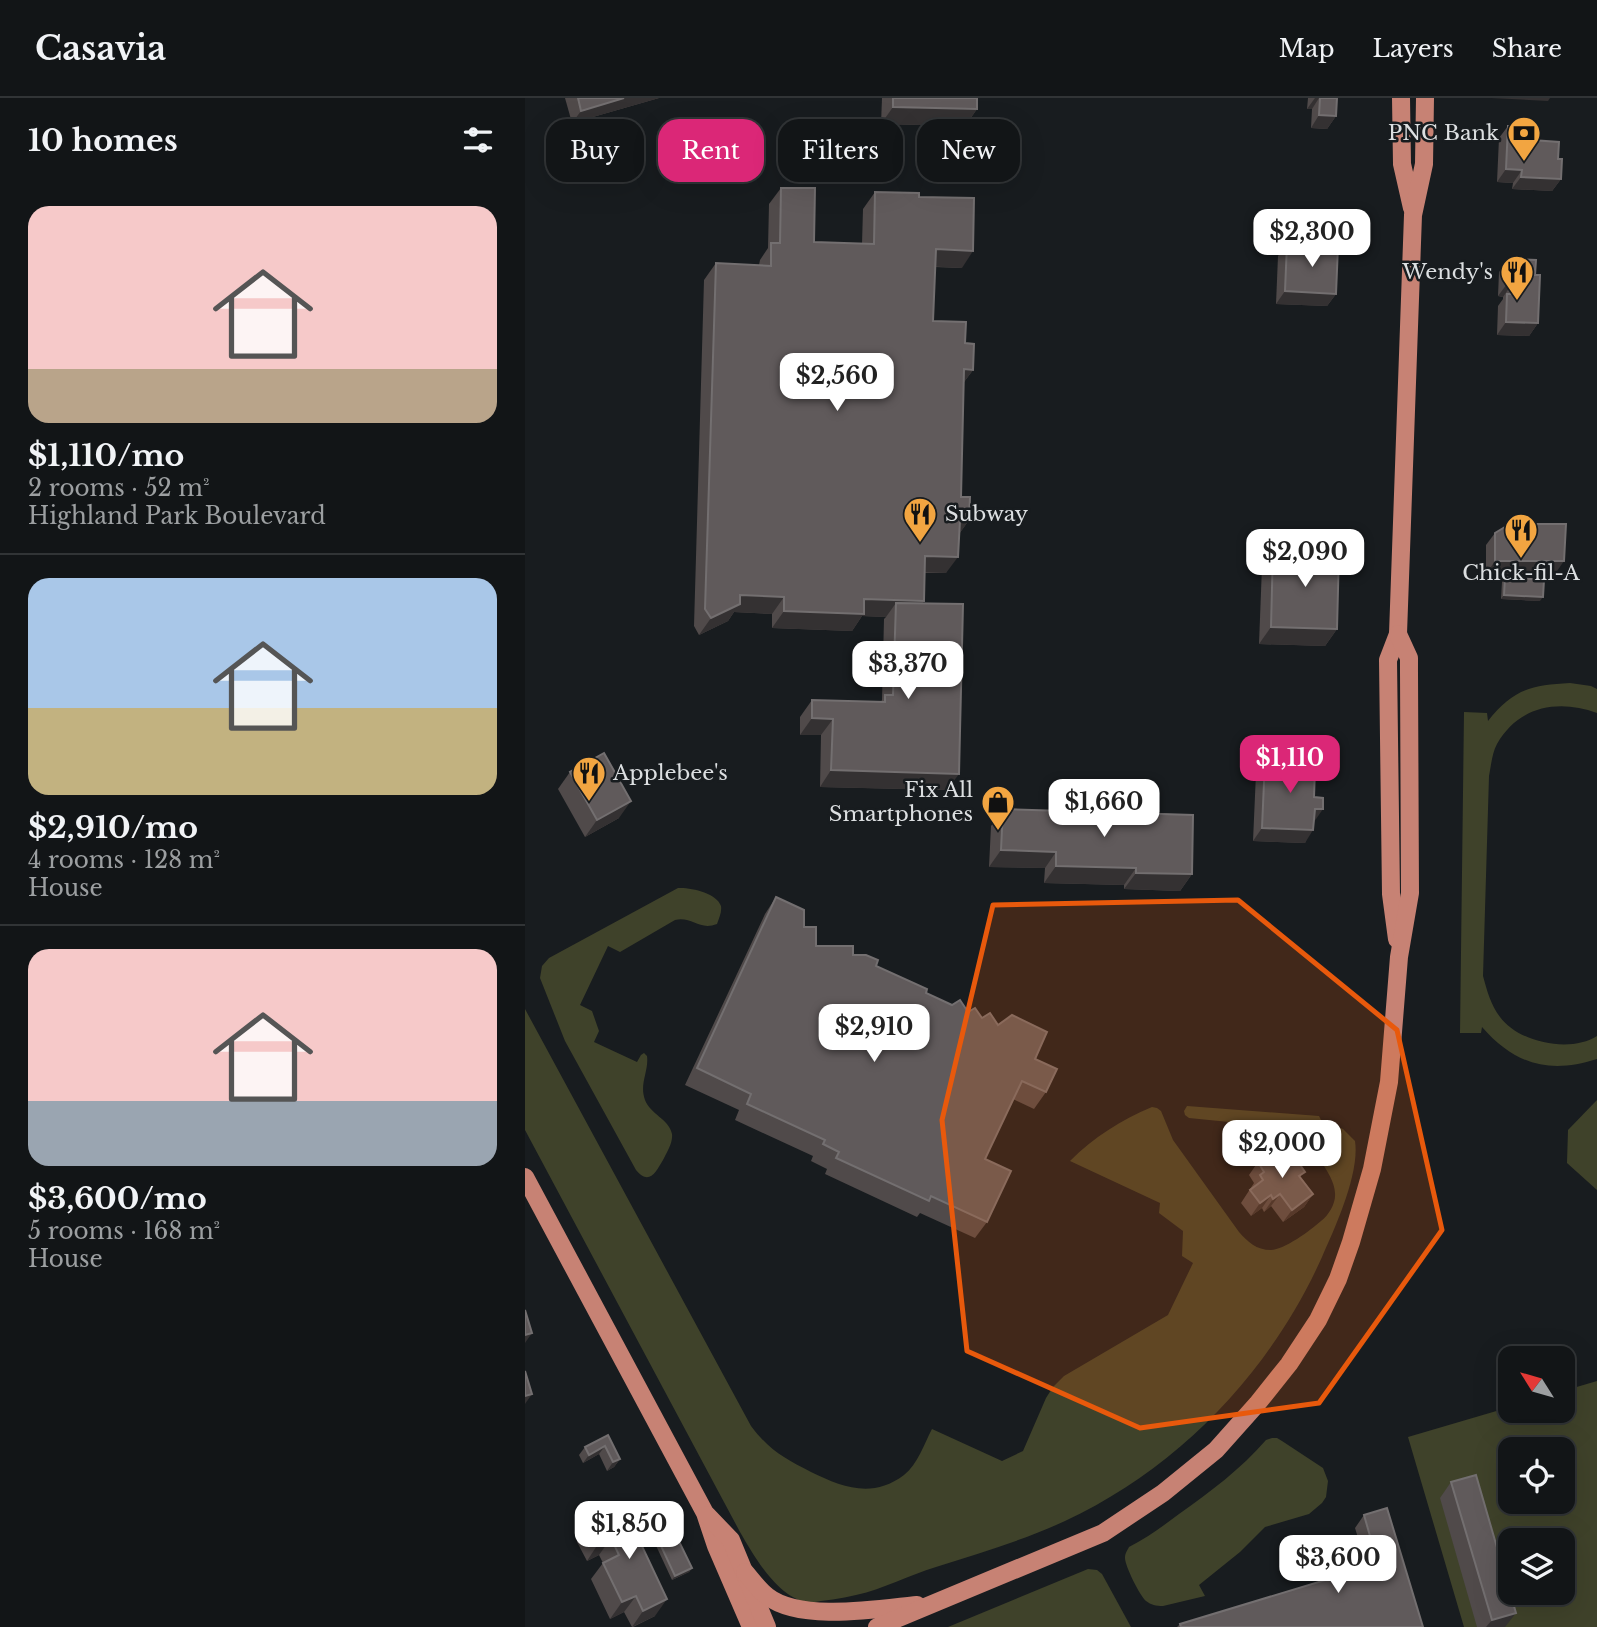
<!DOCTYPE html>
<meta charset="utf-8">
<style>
:root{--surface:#121517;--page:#1b1e20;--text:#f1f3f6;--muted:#9c9fa1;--line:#313436;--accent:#db2777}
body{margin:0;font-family:"Libre Baskerville",serif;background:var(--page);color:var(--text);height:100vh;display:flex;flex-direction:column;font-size:26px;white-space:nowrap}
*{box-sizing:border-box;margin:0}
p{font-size:23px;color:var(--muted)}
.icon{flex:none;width:38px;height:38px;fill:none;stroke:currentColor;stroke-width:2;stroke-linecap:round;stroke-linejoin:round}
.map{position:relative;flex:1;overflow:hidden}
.drawer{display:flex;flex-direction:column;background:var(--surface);width:525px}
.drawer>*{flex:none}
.banner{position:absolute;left:21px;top:21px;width:665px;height:63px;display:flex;gap:14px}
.needle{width:46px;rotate:307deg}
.buttons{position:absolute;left:973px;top:1248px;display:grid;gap:14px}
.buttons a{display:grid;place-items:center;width:77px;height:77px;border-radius:14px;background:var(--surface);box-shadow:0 7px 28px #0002,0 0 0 2px var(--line);font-size:35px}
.price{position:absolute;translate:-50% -60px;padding:0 16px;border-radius:14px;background:#fff;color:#222;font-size:23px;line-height:46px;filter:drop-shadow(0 2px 4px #0008)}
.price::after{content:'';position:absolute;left:50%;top:42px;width:21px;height:16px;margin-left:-10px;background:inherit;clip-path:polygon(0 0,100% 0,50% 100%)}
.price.current{background:var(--accent);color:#fff}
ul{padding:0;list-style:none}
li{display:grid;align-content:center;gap:14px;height:371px;padding:0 28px}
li+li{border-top:2px solid var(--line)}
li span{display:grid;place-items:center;height:217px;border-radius:21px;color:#555}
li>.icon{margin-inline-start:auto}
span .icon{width:126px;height:126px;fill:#fffc;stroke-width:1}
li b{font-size:30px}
h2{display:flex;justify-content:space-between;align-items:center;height:84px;padding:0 28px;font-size:30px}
.tag{padding:0 24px;border-radius:21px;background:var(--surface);box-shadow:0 7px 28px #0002,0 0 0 2px var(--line);font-size:24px;line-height:63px}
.tag.current{background:var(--accent);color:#fff}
header{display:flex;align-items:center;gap:42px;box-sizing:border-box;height:98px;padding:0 35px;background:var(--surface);border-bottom:2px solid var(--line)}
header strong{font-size:33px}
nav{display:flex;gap:38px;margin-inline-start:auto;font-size:24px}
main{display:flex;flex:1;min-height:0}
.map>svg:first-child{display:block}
.green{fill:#3f422a;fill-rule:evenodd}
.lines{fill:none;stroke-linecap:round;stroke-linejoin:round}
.primary{stroke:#c78274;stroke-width:18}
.wall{fill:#504a4a}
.shaded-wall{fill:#343132}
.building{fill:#605a5b;stroke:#736f70;stroke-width:2}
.marked{fill:#e8590c;fill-opacity:0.2;stroke:#e8590c;stroke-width:5;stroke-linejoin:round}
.labels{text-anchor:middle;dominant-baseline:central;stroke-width:5;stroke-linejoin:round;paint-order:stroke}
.poi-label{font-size:21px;fill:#dcdfe1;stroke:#181c1f;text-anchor:end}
</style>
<header>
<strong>Casavia</strong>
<nav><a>Map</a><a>Layers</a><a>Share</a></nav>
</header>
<main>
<section class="drawer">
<h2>10 homes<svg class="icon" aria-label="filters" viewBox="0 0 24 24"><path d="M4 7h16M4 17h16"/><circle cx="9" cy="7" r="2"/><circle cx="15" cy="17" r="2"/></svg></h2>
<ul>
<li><span style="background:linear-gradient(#f6c9c9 75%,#b9a48a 0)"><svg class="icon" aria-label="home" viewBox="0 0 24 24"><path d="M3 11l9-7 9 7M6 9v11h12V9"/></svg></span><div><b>$1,110/mo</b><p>2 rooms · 52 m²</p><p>Highland Park Boulevard</p></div></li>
<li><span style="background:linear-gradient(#a9c7e8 60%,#c2b280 0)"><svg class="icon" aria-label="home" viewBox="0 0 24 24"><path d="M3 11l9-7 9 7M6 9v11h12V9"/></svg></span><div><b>$2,910/mo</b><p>4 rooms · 128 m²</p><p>House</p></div></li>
<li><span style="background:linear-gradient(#f6c9c9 70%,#9aa5b1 0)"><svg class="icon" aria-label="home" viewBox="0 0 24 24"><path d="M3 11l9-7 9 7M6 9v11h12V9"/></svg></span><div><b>$3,600/mo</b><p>5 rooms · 168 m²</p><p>House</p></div></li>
</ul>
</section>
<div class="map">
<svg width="1072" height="1529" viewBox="0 0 1072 1529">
<rect width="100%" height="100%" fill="#181c1f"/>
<g class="green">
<path d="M1045 585 1066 588 1072 591V615C1033 601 994 608 972 646 967 655 966 668 964 678L958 878C962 893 966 907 975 919 994 945 1046 955 1072 938V961C1025 976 990 967 957 929L956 935H935L939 614 962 615 963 623C988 591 1007 587 1045 585Z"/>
<path d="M153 790C165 789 192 795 196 808 197 814 194 820 192 826 174 833 167 818 150 822L95 854 83 848 55 907 67 913 74 933 69 944 112 964 116 957 119 955 122 958C124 973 114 986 120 1002 125 1016 144 1021 147 1036 148 1045 142 1054 138 1062 131 1074 124 1088 111 1072L40 943 15 880 17 868 24 860Z"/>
<path d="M0 911 226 1328C244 1352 260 1361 286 1374 317 1389 347 1401 379 1377 393 1366 399 1346 407 1331L477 1363 498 1353 521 1300 528 1289 539 1278 643 1217 668 1165 657 1158 658 1133 634 1115 635 1105 545 1063C569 1039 596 1022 627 1009L632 1010 636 1013 648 1042 714 1134C723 1144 731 1152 746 1152 759 1152 786 1132 796 1123 804 1117 811 1105 810 1095 810 1075 780 1043 765 1030L664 1020 660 1017 659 1013 662 1008 794 1018 796 1022 818 1031 830 1043C835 1075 810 1130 797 1159 746 1273 654 1370 540 1423 499 1442 455 1455 411 1469 384 1477 359 1491 331 1497 316 1501 300 1502 284 1505 253 1500 230 1460 215 1434L0 1032Z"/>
<polygon points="1072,1002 1072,1092 1042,1065 1043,1032"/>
<path d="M1072 1283V1529H939L883 1339 985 1309V1312H1038V1293ZM985 1351H1038V1404H985ZM985 1442H1038V1494H985Z"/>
<path d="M747 1340H752L757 1343 798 1370 803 1383 801 1399 797 1405 784 1416 740 1429 715 1454 674 1487 680 1498 638 1508C631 1508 626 1507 621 1503 615 1498 600 1468 600 1460 600 1455 602 1453 604 1449 622 1440 638 1428 654 1416 685 1394 716 1371 741 1342Z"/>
<polygon points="563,1471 572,1472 577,1476 606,1529 423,1529"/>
</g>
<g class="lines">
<g class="primary">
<polyline points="876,0 877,66 887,110"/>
<polyline points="872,841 866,796 863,562 873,536 888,117 899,66 900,0"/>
<polyline points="0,1079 180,1415 191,1448 226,1529"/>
<polyline points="182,1417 206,1442 242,1529"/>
<path d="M220 1474C227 1482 234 1492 242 1498 275 1524 352 1511 392 1507"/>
<polyline points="352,1529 578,1435 638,1395 691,1352 732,1306 764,1266 793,1222 813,1181 826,1144 847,1071 864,984 874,859 885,795 884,574 884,560 873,536"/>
</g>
</g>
<g class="wall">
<polygon points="40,0 134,0 47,25"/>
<polygon points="357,0 452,0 452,11 440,28 356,26"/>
<polygon points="783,0 812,0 811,18 802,31 786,30 787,11 782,11"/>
<polygon points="983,28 1007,42 1033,61 1036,81 1027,93 987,91 988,85 972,84 974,40"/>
<polygon points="256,90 289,144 337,146 338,111 350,94 394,99 437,170 410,169 408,223 440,245 448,272 439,284 436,399 444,422 434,436 421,475 400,475 399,503 397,505 422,692 295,689 296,637 275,637 275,619 287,602 356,604 357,602 359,521 361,519 337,518 327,533 247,530 247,516 209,514 203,523 174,537 169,528 179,182 191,165 234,167 235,162 243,150 244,106"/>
<polygon points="762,146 811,196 802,208 751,206 753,158"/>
<polygon points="983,161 1010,177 1013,225 1004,238 972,237 973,208 978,201 978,199 973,198 974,174"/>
<polygon points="970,435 1030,476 961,476 961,447"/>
<polygon points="748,451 812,531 800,548 734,546 737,468"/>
<polygon points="980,479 1015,503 976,501 977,484"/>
<polygon points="760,657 783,671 789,699 789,723 780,745 728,743 731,675 740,662 753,667"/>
<polygon points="45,674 94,720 60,739 33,691"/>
<polygon points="478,711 667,776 655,793 599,791 599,787 519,785 520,770 464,769 466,728"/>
<polygon points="251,799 279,829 291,848 328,857 351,868 401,895 473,927 510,961 521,994 509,1011 488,1001 460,1061 462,1124 450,1140 395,1115 392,1119 300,1076 302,1071 286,1063 288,1058 210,1022 214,1012 160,987 240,816"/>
<polygon points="733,1064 766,1065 788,1096 779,1109 758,1124 746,1108 739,1114 737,1110 726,1118 716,1105 729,1085 724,1077"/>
<polygon points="83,1337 95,1361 89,1369 82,1373 74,1356 58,1365 54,1357 60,1349"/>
<polygon points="926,1384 980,1529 952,1529 915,1400"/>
<polygon points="99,1410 130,1518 108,1529 107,1529 99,1514 85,1521 66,1481 78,1465 74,1457 62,1463 52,1444 64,1427"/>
<polygon points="839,1417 898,1529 652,1529 655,1526 842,1469 830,1430"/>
<polygon points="130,1435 167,1470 164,1474 147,1482 127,1439"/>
</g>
<g class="shaded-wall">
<polygon points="99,0 134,0 47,25 56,13"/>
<polygon points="790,0 794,0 787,11 782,11"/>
<polygon points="966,0 1025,0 1023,3"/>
<polygon points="368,9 452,11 440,28 356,26"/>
<polygon points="794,17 811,18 802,31 786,30"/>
<polygon points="981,71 997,72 988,85 972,84"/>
<polygon points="996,79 1036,81 1027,93 987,91"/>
<polygon points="411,151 448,153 437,170 399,168"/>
<polygon points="982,186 987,186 978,199 973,198"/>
<polygon points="760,193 811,196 802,208 751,206"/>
<polygon points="981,224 1013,225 1004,238 972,237"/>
<polygon points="439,271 448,272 436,288"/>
<polygon points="435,422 444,422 432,439"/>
<polygon points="400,458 433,459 421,475 388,474"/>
<polygon points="970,463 1039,463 1030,476 961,476"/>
<polygon points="215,497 259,499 247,516 209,514 203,523 174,537 186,520"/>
<polygon points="979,497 1018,499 1015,503 976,501"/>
<polygon points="339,501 399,503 387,519 371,505 361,519 337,518 327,533 247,530 259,513"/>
<polygon points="746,529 812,531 800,548 734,546"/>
<polygon points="287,620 308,621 296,637 275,637"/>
<polygon points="306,672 434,676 422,692 295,689"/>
<polygon points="106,703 94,720 60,739 72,722"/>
<polygon points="790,711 798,711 789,724"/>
<polygon points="737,730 788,732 780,745 728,743"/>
<polygon points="476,752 531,754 520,770 464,769"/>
<polygon points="531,768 611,770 599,787 519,785"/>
<polygon points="611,775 667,776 655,793 599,791"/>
<polygon points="755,1096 746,1108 739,1114 748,1101"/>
<polygon points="788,1096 779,1109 758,1124 767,1112"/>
<polygon points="746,1097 737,1110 726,1118 735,1105"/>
<polygon points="7,1235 0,1245 0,1237"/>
<polygon points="7,1296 0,1306 0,1298"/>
<polygon points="80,1348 74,1356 58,1365 64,1357"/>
<polygon points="95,1361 89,1369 82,1373 88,1364"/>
<polygon points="86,1440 74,1457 62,1463 73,1446"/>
<polygon points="167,1470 164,1474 147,1482 150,1478"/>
<polygon points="111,1498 99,1514 85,1521 97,1504"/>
<polygon points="142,1501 130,1518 107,1529 118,1513"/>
<polygon points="991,1515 980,1529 961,1529 967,1522"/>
</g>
<g class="building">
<polygon points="53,0 99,0 56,13"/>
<polygon points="368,0 452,0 452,11 368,9"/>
<polygon points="795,0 812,0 811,18 794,17"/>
<polygon points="983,28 1008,29 1007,42 1034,44 1033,61 1037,61 1036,81 996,79 997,72 981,71"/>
<polygon points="256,90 290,90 289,144 349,146 350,94 394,95 394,99 449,100 448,153 411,151 408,223 441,224 440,245 449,246 448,272 439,271 436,399 445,399 444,422 435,422 433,459 400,458 399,503 339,501 339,516 259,513 259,499 215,497 215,506 186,520 180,511 191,165 246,168 246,145 255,145"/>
<polygon points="762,146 813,148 811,196 760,193"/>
<polygon points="983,161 1011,162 1010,177 1015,177 1013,225 981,224 982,196 987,196 987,186 982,186"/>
<polygon points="985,426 1041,426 1039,463 970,463 970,435"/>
<polygon points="748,451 814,453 812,531 746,529"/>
<polygon points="980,479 1019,482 1018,499 979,497"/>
<polygon points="371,505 438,506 434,676 306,672 308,621 287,620 287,602 360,604 360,597 368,597"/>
<polygon points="79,655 106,703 72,722 45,674"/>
<polygon points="760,657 784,658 783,671 790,671 789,699 798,700 798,711 790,711 788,732 737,730 740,662 754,662 753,667 760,667"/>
<polygon points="478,711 668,717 667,776 611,775 611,770 531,768 531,754 476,752"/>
<polygon points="251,799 279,812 279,829 291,829 291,848 328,848 328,857 341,857 353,862 351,868 402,891 401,895 427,907 435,902 443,914 450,910 457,920 465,915 473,927 487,917 522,934 510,961 532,971 521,994 497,983 460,1061 486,1073 462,1124 406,1098 404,1103 311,1060 314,1054 298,1046 300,1042 222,1006 226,996 172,970"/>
<polygon points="753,1049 766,1065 771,1061 780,1074 774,1078 788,1096 767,1112 755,1096 748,1101 746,1097 735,1105 725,1092 738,1082 735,1077 739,1074 733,1064"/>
<polygon points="0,1212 7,1235 0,1237"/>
<polygon points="0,1273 7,1296 0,1298"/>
<polygon points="83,1337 95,1361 88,1364 80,1348 64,1357 60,1349"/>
<polygon points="951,1377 991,1515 967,1522 926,1384"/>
<polygon points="99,1410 142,1501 118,1513 111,1498 97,1504 78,1465 94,1457 86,1440 73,1446 64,1427"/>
<polygon points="862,1410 898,1529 656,1529 655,1526 853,1466 839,1417"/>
<polygon points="146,1427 167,1470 150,1478 130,1435"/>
</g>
<path class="marked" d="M713 802 872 932 917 1132 794 1305 615 1330 442 1253 417 1022 468 807Z"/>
<defs>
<symbol id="bank-pin" viewBox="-11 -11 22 30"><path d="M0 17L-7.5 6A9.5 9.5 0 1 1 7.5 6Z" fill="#f2a541" stroke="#181c1f"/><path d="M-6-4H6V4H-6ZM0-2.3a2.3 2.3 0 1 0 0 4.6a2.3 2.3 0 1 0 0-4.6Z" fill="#111"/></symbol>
<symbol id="restaurant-pin" viewBox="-11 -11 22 30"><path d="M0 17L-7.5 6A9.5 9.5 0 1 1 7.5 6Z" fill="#f2a541" stroke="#181c1f"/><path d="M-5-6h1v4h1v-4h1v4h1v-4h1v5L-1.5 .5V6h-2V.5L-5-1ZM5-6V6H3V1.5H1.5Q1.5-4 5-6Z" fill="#111"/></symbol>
<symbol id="shop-pin" viewBox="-11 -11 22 30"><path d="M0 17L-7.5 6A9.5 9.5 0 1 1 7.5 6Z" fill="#f2a541" stroke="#181c1f"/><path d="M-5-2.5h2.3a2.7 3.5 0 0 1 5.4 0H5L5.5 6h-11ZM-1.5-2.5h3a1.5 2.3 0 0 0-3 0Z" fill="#111"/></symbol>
</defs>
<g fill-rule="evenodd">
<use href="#bank-pin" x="980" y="16" width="38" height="52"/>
<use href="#restaurant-pin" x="973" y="155" width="38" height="52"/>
<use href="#restaurant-pin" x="376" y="397" width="38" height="52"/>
<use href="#restaurant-pin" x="977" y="413" width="38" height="52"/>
<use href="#restaurant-pin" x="45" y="656" width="38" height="52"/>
<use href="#shop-pin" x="454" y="685" width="38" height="52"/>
</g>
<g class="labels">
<g class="poi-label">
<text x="974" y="35">PNC Bank</text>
<text x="968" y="174">Wendy's</text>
<text x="420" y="416" text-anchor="start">Subway</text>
<text x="996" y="475" text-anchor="middle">Chick-fil-A</text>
<text x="88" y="675" text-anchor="start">Applebee's</text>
<text x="448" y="692">Fix All<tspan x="448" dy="24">Smartphones</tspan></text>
</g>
</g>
</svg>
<div class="buttons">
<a><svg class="needle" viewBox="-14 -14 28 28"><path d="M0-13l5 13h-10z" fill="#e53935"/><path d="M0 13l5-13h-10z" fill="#9c9fa1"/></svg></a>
<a><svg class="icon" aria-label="locate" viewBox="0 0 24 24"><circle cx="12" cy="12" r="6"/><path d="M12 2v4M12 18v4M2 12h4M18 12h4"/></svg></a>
<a><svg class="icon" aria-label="layers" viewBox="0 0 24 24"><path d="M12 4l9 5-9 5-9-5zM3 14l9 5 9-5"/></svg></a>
</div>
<b class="price" style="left:787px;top:171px">$2,300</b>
<b class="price" style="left:312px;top:315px">$2,560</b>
<b class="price" style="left:780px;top:491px">$2,090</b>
<b class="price" style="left:383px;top:603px">$3,370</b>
<b class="price current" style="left:765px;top:697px">$1,110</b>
<b class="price" style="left:579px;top:741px">$1,660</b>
<b class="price" style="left:349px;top:966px">$2,910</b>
<b class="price" style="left:757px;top:1082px">$2,000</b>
<b class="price" style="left:104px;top:1463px">$1,850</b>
<b class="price" style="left:813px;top:1497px">$3,600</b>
<div class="banner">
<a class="tag">Buy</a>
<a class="tag current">Rent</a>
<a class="tag">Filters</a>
<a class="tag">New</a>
</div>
</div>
</main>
